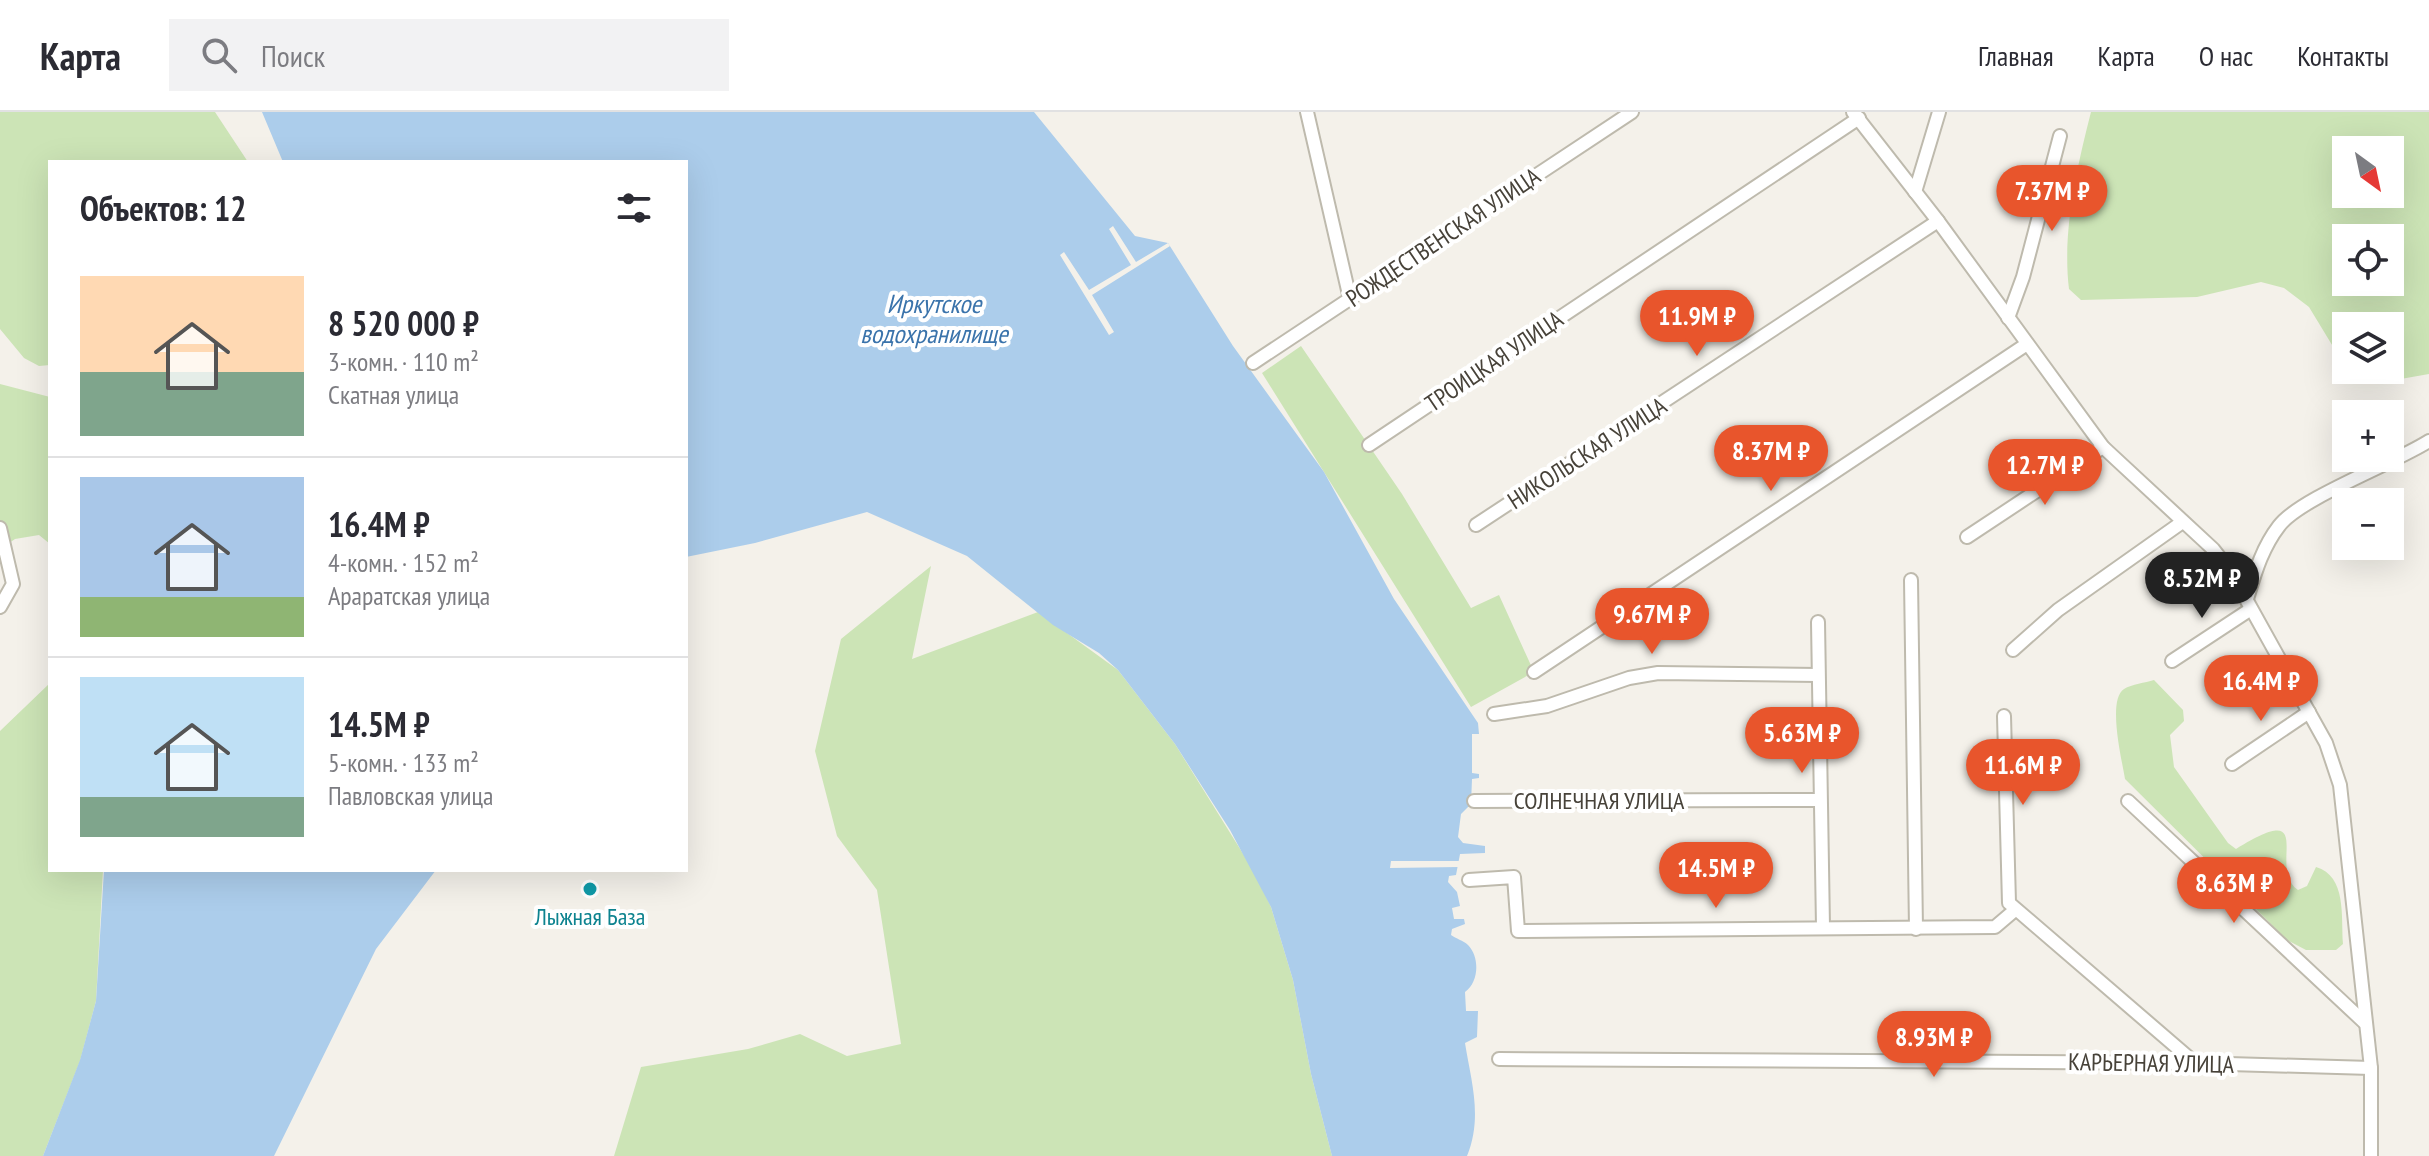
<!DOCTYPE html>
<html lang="ru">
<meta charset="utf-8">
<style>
:root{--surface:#fff;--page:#f2f2f3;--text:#2b2b33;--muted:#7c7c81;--line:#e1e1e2;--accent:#e8552c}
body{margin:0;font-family:"PT Sans Narrow",sans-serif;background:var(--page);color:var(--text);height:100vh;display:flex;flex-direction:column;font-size:30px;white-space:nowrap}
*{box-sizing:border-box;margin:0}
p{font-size:26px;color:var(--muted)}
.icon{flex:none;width:44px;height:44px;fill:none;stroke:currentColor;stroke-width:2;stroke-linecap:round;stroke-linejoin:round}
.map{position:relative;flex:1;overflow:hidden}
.side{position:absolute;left:48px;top:48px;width:640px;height:712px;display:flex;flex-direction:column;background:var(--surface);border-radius:0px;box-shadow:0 8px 32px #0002}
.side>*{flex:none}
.needle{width:52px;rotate:147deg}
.buttons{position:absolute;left:2332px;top:24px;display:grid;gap:16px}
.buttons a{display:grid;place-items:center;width:72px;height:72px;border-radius:0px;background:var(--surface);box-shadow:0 8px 32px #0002;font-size:40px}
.price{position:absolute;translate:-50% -68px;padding:0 18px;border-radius:28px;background:var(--accent);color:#fff;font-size:26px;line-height:52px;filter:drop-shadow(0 2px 4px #0008)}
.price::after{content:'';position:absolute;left:50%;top:48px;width:24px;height:18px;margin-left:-12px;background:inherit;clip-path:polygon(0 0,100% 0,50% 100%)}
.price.active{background:#222;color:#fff}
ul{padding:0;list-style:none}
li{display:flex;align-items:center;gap:24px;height:200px;padding:0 32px}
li+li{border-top:2px solid var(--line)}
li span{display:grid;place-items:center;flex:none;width:224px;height:160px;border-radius:0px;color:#555}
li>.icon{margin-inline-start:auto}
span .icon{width:96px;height:96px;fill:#fffc;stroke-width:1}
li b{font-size:34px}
h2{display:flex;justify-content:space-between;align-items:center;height:96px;padding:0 32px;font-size:34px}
header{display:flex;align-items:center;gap:48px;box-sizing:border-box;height:112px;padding:0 40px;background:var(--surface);border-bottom:2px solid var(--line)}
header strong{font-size:38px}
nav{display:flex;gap:44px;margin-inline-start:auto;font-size:28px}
.search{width:560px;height:72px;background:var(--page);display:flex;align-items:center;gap:20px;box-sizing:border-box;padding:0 28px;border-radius:0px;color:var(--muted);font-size:30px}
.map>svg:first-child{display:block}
.green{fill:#cce4b6;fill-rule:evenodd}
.water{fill:#accdeb}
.pier{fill:#f4f1ea}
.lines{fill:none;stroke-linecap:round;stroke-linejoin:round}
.minor-casing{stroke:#bebaad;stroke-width:16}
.minor{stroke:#fff;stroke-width:12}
.culture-dot{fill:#0f9aa8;stroke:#fff;stroke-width:3}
.labels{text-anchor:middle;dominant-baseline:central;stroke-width:8;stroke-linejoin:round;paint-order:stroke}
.street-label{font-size:24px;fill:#474239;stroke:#fff}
.culture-label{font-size:24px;fill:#0d838f;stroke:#fff}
.water-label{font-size:26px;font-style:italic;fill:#3a73ab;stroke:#fff}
</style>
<header>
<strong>Карта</strong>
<div class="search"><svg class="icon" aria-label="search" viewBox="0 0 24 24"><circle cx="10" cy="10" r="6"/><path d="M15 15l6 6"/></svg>Поиск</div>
<nav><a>Главная</a><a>Карта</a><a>О нас</a><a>Контакты</a></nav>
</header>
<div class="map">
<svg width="2429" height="1044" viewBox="0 0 2429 1044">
<rect width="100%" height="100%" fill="#f4f1ea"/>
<g class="green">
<polygon points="0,0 215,0 248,50 50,50 50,253 39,254 24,246 0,217"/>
<path d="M2091 0H2429V262L2378 271 2357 269 2348 258H2390V214H2346V256L2309 195 2284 176 2261 170 2197 185 2081 188 2069 177C2062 120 2077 55 2091 0ZM2390 38V82H2346V38ZM2390 126V170H2346V126Z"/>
<polygon points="1301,234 1402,382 1471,496 1499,483 1534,560 1471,595 1262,261"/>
<polygon points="0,272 50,285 50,432 39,423 15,427 0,437"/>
<polygon points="931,454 912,547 1038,500 1118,558 1175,632 1255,761 1271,795 1293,868 1311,962 1332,1044 614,1044 641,955 748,937 800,922 847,944 901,932 877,778 837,724 815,639 841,527"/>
<path d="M2154 568 2183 598 2184 609 2170 623 2174 655 2228 731 2236 737C2320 685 2266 757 2298 778L2307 774 2316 755C2347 764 2341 805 2343 832L2336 838H2306L2287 828 2125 667C2122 648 2107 588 2124 577 2132 572 2145 571 2154 568Z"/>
<polygon points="50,571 50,758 103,758 96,889 80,949 43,1044 0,1044 0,619"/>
</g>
<g class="water">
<path d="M262 0H1034L1135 124 1168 131 1233 234 1324 360 1394 487 1478 611 1479 622H1472V661L1479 662V666L1472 667 1471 692 1461 702 1458 725 1463 731 1485 734V741L1460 742 1456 763 1449 764 1448 770 1457 780 1460 794 1452 796 1454 807H1464L1465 812 1452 817 1451 823C1456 827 1463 828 1468 833 1480 845 1479 870 1465 880L1466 899H1478L1477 925 1465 931C1471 969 1483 1005 1467 1044H1332L1311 962 1293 868 1271 795 1230 718 1175 632 1118 558 1099 541 1053 513 967 444 867 400 755 431 686 445V50H283Z"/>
<polygon points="104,758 436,758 376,837 274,1044 43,1044 80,948 96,889"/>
</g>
<g class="pier">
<polygon points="1113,114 1136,150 1168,131 1170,134 1092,183 1114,220 1109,223 1060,143 1064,140 1089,178 1131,153 1109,117"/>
<polygon points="1391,749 1459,749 1459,755 1390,756"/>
</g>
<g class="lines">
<defs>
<g id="minor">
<polyline points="1307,0 1350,187"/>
<polyline points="1853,0 1938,109 2103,335 2213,437 2231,460 2326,631 2340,673 2371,956 2371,1044"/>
<polyline points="1915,80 1939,0"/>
<polyline points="2008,206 2023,165 2060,24"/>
<polyline points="1253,251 1632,0"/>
<polyline points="1369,333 1859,6"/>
<polyline points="1476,413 1938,109"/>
<polyline points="0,416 13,472 0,495"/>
<polyline points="1967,425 2103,335"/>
<polyline points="1911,468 1916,817"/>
<path d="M2247 487C2255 461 2262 436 2279 414 2300 386 2393 352 2429 329"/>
<polyline points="1818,510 1823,815"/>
<polyline points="2013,538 2058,498 2181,411"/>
<polyline points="2172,549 2251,497"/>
<polyline points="1534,560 2027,232"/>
<polyline points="1494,602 1547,594 1629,566 1658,561 1818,563"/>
<polyline points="2004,604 2009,791 2195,951"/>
<polyline points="2232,652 2309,600"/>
<polyline points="1474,689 1820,688"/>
<polyline points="2128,689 2364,910"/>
<polyline points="1469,768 1514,765 1518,819 1995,815 2015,798"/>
<polyline points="1499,947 2195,951 2371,956"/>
</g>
</defs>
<use href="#minor" class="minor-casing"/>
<use href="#minor" class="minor"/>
</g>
<circle class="culture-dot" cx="590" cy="777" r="8"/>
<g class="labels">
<g class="street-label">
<text transform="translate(1443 125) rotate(-34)">РОЖДЕСТВЕНСКАЯ УЛИЦА</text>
<text transform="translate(1494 249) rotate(-34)">ТРОИЦКАЯ УЛИЦА</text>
<text transform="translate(1587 341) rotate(-33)">НИКОЛЬСКАЯ УЛИЦА</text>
<text x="1599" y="688">СОЛНЕЧНАЯ УЛИЦА</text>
<text transform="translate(2151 951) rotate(1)">КАРЬЕРНАЯ УЛИЦА</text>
</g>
<g class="culture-label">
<text x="590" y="804">Лыжная База</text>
</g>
<g class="water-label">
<text x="934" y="191">Иркутское<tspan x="934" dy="30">водохранилище</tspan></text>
</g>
</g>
</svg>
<div class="buttons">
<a><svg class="needle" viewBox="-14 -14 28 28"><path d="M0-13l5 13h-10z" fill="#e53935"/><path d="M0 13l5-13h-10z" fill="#7c7c81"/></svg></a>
<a><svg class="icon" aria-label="locate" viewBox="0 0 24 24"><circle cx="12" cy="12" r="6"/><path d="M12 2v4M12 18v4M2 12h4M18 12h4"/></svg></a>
<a><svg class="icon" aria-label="layers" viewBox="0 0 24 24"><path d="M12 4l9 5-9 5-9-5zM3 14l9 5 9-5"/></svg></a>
<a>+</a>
<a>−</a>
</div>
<b class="price" style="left:2052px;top:121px">7.37M ₽</b>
<b class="price" style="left:1697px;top:246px">11.9M ₽</b>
<b class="price" style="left:1771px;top:381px">8.37M ₽</b>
<b class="price" style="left:2045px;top:395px">12.7M ₽</b>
<b class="price active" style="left:2202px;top:508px">8.52M ₽</b>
<b class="price" style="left:1652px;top:544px">9.67M ₽</b>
<b class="price" style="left:2261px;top:611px">16.4M ₽</b>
<b class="price" style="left:1802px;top:663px">5.63M ₽</b>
<b class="price" style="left:2023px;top:695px">11.6M ₽</b>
<b class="price" style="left:1716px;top:798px">14.5M ₽</b>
<b class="price" style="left:2234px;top:813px">8.63M ₽</b>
<b class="price" style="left:1934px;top:967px">8.93M ₽</b>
<section class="side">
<h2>Объектов: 12<svg class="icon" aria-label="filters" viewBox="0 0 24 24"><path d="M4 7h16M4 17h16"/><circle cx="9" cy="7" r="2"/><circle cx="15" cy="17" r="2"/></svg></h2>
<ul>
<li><span style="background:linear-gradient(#ffd9b3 60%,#7fa58c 0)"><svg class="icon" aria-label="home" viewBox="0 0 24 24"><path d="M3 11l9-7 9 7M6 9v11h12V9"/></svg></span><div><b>8 520 000 ₽</b><p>3-комн. · 110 m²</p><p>Скатная улица</p></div></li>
<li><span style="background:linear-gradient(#a9c7e8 75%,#8fb573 0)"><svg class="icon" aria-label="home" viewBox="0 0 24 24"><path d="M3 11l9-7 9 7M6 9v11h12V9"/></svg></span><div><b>16.4M ₽</b><p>4-комн. · 152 m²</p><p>Араратская улица</p></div></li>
<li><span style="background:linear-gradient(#bfe0f5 75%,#7fa58c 0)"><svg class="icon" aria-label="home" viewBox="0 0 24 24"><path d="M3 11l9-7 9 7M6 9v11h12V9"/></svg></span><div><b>14.5M ₽</b><p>5-комн. · 133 m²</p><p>Павловская улица</p></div></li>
</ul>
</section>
</div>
